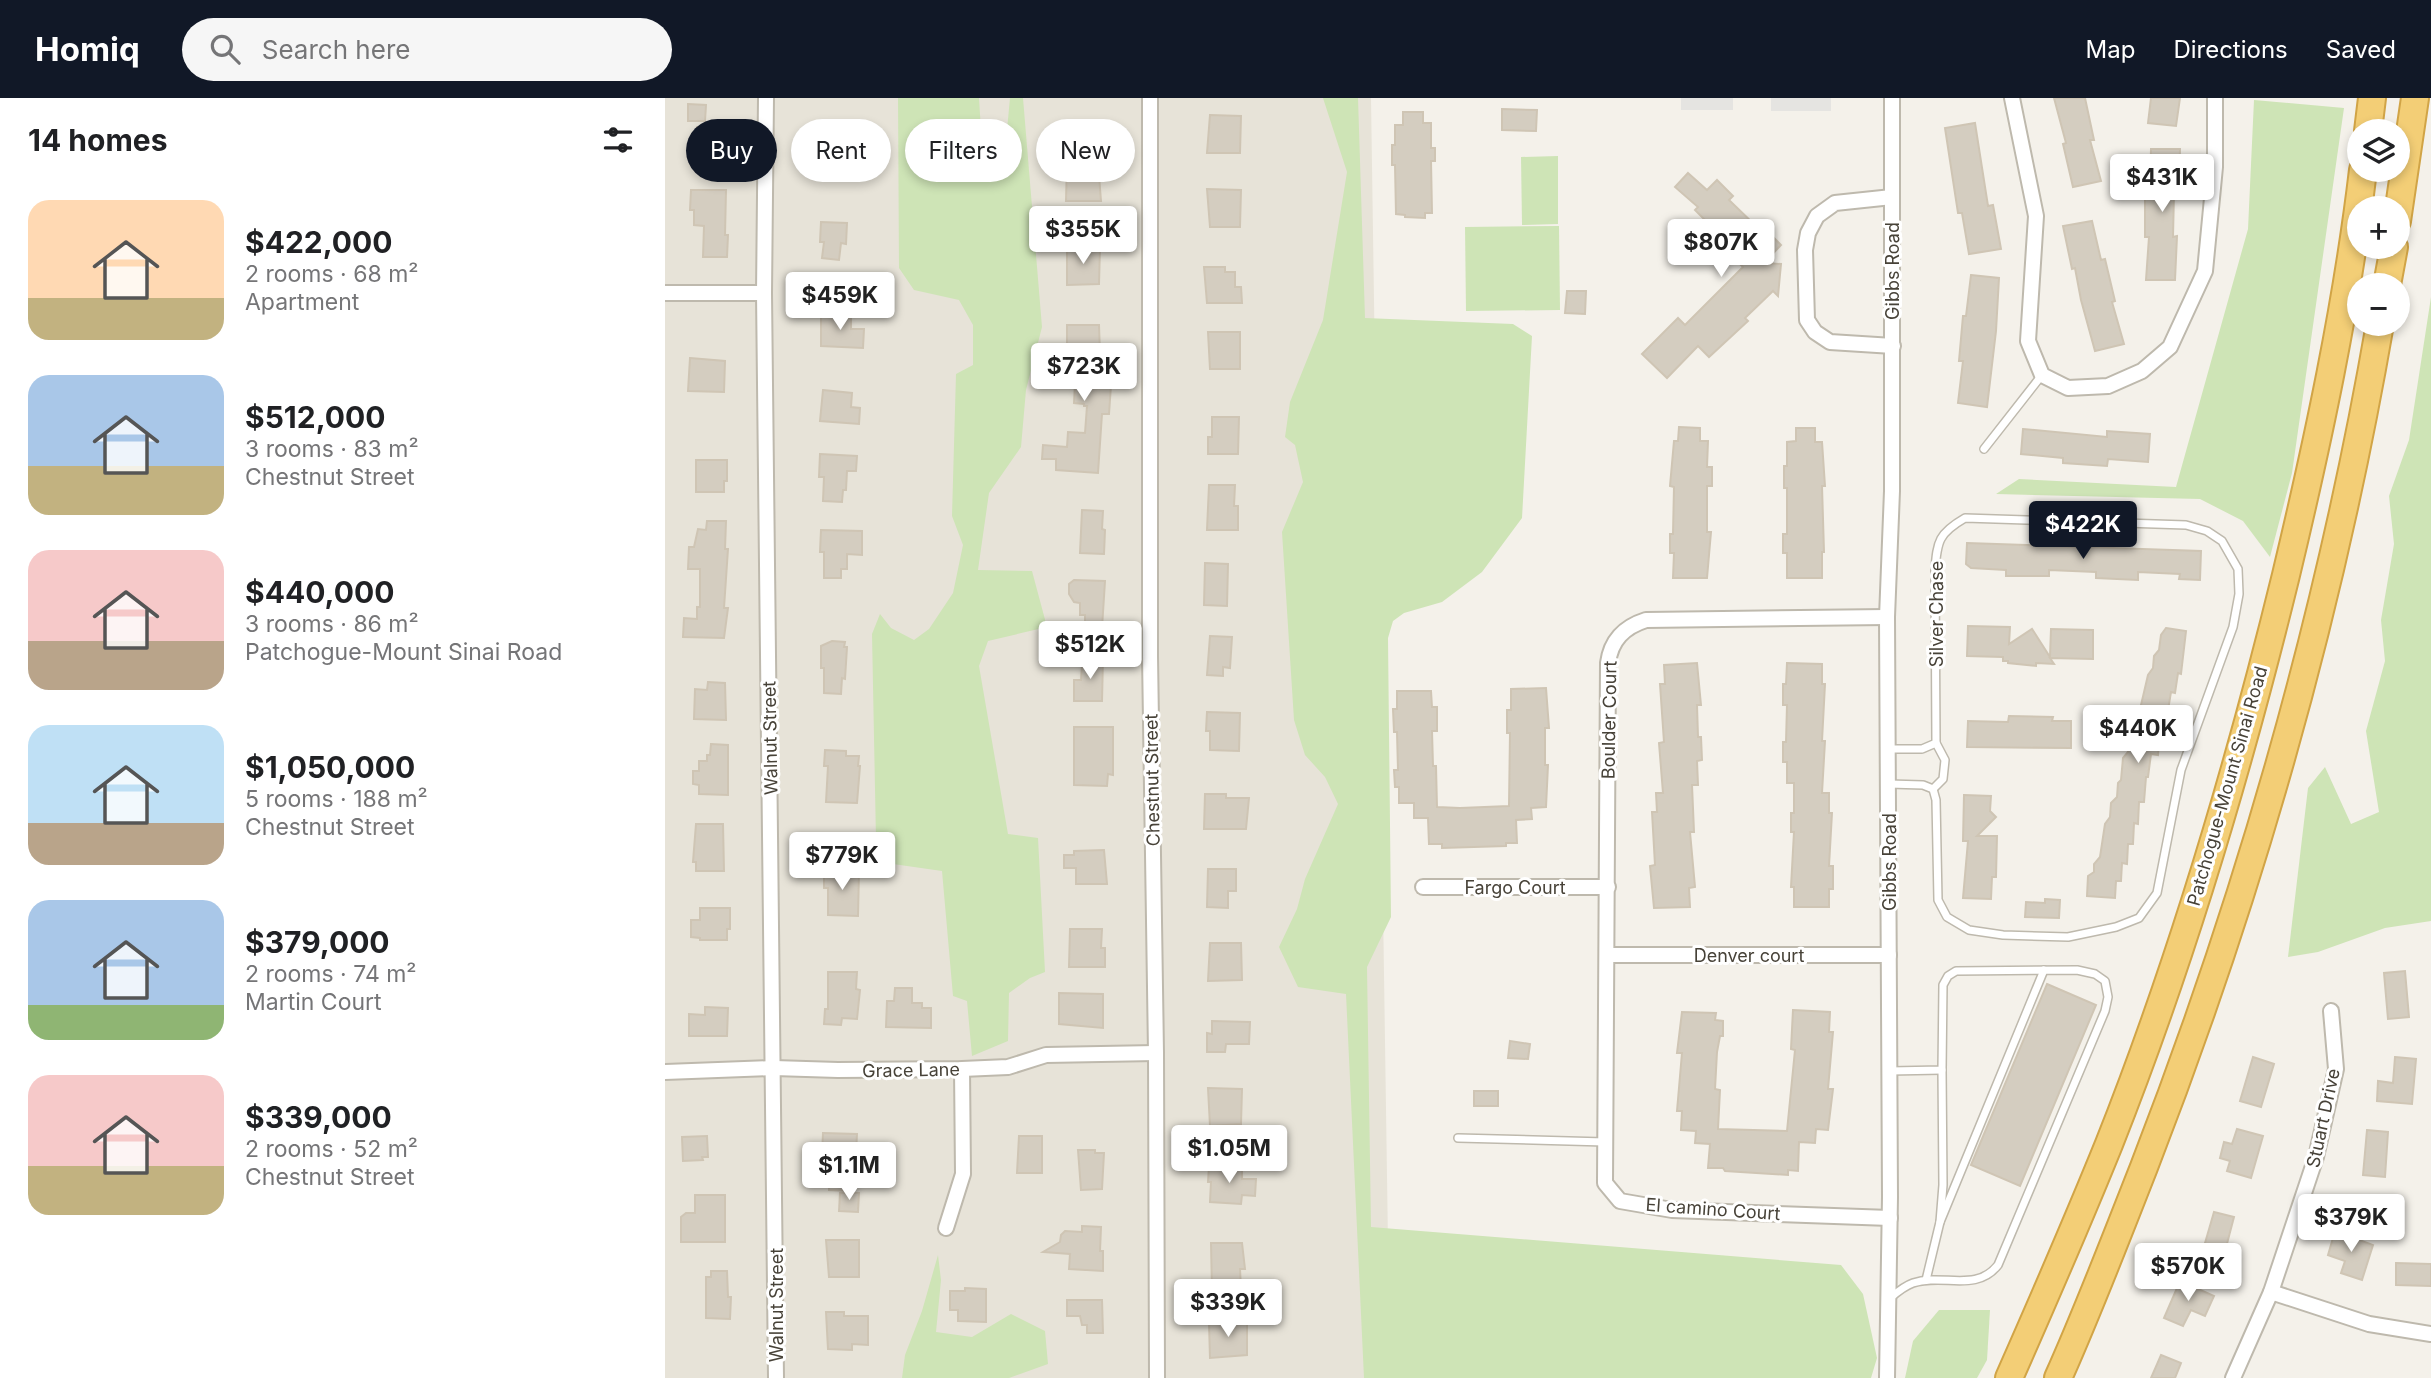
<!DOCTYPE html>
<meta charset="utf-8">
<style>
:root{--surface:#fff;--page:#f6f6f6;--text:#202124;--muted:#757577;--accent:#111827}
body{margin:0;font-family:Inter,sans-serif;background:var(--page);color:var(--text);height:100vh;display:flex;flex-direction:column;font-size:26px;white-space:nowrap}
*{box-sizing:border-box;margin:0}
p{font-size:23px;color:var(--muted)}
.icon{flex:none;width:38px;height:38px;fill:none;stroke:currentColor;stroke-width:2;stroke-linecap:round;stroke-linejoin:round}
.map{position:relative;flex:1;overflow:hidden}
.sheet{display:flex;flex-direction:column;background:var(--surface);width:665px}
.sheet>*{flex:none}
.top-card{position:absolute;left:21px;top:21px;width:665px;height:63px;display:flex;gap:14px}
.buttons{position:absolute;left:1682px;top:21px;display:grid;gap:14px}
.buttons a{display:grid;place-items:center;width:63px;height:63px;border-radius:50%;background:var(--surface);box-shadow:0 4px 10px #0003;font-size:35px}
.price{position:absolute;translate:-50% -60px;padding:0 16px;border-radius:7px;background:#fff;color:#222;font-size:23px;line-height:46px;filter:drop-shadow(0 2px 4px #0008)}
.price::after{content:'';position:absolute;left:50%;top:42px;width:21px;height:16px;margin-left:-10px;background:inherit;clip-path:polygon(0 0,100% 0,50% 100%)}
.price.on{background:var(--accent);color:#fff}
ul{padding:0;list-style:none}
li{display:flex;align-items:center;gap:21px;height:175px;padding:0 28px}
li span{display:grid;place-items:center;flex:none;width:196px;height:140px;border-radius:21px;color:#555}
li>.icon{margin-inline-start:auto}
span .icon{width:84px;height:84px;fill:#fffc;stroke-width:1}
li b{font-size:30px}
h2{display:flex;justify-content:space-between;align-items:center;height:84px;padding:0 28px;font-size:30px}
.chip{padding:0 24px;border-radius:32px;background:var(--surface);box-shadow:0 4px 10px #0003;font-size:24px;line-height:63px}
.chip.on{background:var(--accent);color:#fff}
header{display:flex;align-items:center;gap:42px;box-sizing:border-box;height:98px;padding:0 35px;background:var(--accent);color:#fff}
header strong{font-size:33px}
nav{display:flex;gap:38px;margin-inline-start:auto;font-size:24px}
.search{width:490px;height:63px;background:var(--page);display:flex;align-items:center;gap:18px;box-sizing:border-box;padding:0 24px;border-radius:38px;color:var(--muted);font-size:26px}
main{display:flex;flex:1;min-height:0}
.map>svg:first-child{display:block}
.residential{fill:#e7e3d8}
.green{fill:#cee4b6}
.parking{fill:#e5e4e1}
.building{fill:#d4cdc0;stroke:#cfc5b4;stroke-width:2}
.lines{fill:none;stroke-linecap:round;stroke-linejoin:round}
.lane-casing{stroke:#beb9ad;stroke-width:10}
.street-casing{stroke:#beb9ad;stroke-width:18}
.highway-casing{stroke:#d1a446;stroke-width:30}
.lane{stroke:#fff;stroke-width:7}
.street{stroke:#fff;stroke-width:14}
.highway{stroke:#f3ce76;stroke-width:26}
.labels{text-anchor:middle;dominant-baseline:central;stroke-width:6;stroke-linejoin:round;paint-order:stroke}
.street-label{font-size:18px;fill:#474238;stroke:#fff}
</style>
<header>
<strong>Homiq</strong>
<div class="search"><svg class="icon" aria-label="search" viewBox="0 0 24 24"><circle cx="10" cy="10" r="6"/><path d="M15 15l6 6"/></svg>Search here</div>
<nav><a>Map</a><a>Directions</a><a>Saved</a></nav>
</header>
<main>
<section class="sheet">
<h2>14 homes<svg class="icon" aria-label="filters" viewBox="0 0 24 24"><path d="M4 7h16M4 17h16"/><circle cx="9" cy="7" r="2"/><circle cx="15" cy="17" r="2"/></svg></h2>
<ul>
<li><span style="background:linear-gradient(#ffd9b3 70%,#c2b280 0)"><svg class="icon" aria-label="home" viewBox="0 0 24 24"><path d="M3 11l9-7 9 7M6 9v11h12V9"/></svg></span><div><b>$422,000</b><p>2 rooms · 68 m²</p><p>Apartment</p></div></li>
<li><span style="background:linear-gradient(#a9c7e8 65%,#c2b280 0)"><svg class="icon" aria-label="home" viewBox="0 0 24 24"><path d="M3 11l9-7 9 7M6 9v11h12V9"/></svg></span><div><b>$512,000</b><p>3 rooms · 83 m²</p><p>Chestnut Street</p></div></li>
<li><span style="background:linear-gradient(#f6c9c9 65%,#b9a48a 0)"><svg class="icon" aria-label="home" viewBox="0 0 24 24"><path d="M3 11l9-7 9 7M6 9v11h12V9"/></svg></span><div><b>$440,000</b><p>3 rooms · 86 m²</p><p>Patchogue-Mount Sinai Road</p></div></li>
<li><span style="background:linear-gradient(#bfe0f5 70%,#b9a48a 0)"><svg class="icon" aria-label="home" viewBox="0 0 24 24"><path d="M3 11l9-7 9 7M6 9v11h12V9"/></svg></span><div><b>$1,050,000</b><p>5 rooms · 188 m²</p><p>Chestnut Street</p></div></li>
<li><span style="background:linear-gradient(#a9c7e8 75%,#8fb573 0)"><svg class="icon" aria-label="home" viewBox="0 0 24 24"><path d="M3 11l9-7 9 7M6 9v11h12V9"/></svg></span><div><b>$379,000</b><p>2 rooms · 74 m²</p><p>Martin Court</p></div></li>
<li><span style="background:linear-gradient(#f6c9c9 65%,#c2b280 0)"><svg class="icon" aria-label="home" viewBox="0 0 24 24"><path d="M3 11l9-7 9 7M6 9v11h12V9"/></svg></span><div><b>$339,000</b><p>2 rooms · 52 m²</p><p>Chestnut Street</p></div></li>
</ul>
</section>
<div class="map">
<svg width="1766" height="1280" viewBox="0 0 1766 1280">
<rect width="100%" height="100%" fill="#f4f1ea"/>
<polygon class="residential" points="0,0 706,0 725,1280 0,1280"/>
<g class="green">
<polygon points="233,0 314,0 318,65 339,64 345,0 358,0 377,229 361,292 356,349 324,395 313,472 367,473 382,529 323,543 314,568 343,736 373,740 380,874 365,880 344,895 343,943 307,958 302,903 288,898 277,773 228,766 211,742 207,536 215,516 226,530 249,542 264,531 288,495 298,447 287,418 291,276 308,267 308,227 294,202 249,192 234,170"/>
<polygon points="658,0 693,0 700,220 848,226 867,238 857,420 817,474 777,504 739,515 728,523 723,540 726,819 702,869 706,1129 1176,1167 1198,1196 1212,1260 1206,1280 699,1280 681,896 633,889 614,849 632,811 640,781 673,706 660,679 640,657 629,622 617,434 638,384 630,347 620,339 625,304 658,222 682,74"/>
<polygon points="1589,2 1679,10 1627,375 1605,459 1578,423 1535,401 1331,396 1354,381 1511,389 1583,131"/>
<polygon points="893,58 893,126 857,127 856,59"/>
<polygon points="894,128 895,212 801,213 800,129"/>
<polygon points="1766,199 1766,823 1720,830 1653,854 1623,859 1643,690 1660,669 1686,726 1714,714 1701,633 1720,563 1716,522 1729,446 1724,398 1744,342"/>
<polygon points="273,1157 276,1182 271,1234 307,1239 346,1216 380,1233 383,1266 344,1280 237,1280 240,1257 257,1213"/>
<polygon points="1274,1212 1325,1212 1322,1262 1312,1280 1240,1280 1248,1243"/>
</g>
<g class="parking">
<rect x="1016" y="0" width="52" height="12"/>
<rect x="1106" y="0" width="60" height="13"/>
</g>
<g class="building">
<polygon points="1389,0 1420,0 1429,42 1425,42 1436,83 1408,89 1398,46 1401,45"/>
<polygon points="1486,0 1515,0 1511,28 1483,25"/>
<polygon points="23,6 41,7 40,23 23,23"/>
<polygon points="837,11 872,12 871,33 837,32"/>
<polygon points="738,14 758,14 758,25 766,25 766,50 770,50 770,63 766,63 767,115 760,115 760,120 740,119 740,117 731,116 730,67 727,67 727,47 730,47 730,27 738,27"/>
<polygon points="545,17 576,18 575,55 542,55"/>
<polygon points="1310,25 1323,108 1328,107 1336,151 1304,156 1297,115 1293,115 1280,30"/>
<polygon points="32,29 62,30 61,59 31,58"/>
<polygon points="158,34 182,36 180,71 156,70"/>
<polygon points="1486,51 1515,51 1514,95 1509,95 1508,139 1512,138 1510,182 1481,182 1484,139 1480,139 1480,95 1485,95"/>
<polygon points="402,64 433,65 436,103 401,103"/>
<polygon points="1023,75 1042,92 1052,82 1068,98 1064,102 1094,131 1097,128 1116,147 1099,165 1116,166 1113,198 1108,193 1080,220 1083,223 1044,259 1033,248 1002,280 977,256 1013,220 1020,227 1078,169 1034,126 1039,121 1030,112 1033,109 1010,89"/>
<polygon points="542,91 576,92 575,129 545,129"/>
<polygon points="26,92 61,92 60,137 63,137 62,159 38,159 39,128 29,127 29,112 25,112"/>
<polygon points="1427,123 1436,162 1440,161 1450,203 1447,204 1459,246 1430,253 1416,202 1410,170 1407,171 1398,128"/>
<polygon points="156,124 182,125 181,146 176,145 174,162 157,160 159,144 155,144"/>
<polygon points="402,149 435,149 434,186 402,187"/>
<polygon points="539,169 560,169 560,174 570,174 570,189 576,189 577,205 542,205"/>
<polygon points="1306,177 1334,180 1331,233 1322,309 1293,305 1298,263 1294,263 1298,218 1301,218"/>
<polygon points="902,193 921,193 920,216 900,215"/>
<polygon points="156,214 176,214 176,219 186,220 186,231 199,231 198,250 156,248"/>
<polygon points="402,227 434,227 436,286 446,287 444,316 437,316 433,375 391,372 391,361 377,361 378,347 402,349 403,334 420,335 422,308 419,308 419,306 409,305 411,264 402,264"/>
<polygon points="543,234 575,234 575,271 545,271"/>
<polygon points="25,260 60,263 59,294 23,293"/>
<polygon points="158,292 187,295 186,309 195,310 194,326 155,323"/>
<polygon points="547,319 574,319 573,356 543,356 543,339 547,339"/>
<polygon points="1014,329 1035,330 1035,343 1043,343 1042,369 1047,369 1047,388 1042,388 1042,434 1046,434 1042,480 1008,480 1009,455 1005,455 1005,436 1008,436 1009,389 1005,388 1009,343 1013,343"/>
<polygon points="1131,330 1150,330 1150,344 1157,344 1160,388 1157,388 1159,454 1157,454 1157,480 1122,480 1122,455 1118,455 1118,436 1122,436 1122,390 1119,390 1119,368 1122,368 1122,344 1131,343"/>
<polygon points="1358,331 1442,339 1442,333 1485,336 1483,364 1443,361 1442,368 1398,365 1398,360 1356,356"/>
<polygon points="155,356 192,358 191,373 182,373 181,392 178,392 177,404 158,403 159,379 154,379"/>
<polygon points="31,362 62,362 62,383 59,383 59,394 31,394"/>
<polygon points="544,387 570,387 569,408 573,408 573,432 542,432"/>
<polygon points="417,412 438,413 437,431 440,432 439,456 415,455"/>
<polygon points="42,423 61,423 60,451 63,451 59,510 63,510 59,540 18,539 19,520 32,521 32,509 35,509 35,471 23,471 24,449 29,449 33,431 41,432"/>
<polygon points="156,432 197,433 197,457 182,456 182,471 176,471 176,480 159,480 159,454 155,454"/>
<polygon points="1302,445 1536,453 1535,482 1514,481 1515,476 1473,474 1473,482 1431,480 1431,474 1384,472 1384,478 1341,478 1341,472 1306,470 1301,466"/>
<polygon points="540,465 563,466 562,508 539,507"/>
<polygon points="409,482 440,483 437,530 420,529 420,517 415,517 415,505 409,504 404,496 404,486"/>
<polygon points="1303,528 1345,529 1344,546 1367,531 1385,559 1386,531 1428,532 1428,561 1385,560 1389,566 1371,565 1371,568 1343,565 1343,563 1338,563 1338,559 1302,558"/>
<polygon points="1501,530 1521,533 1516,576 1513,575 1510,595 1506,594 1499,636 1495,635 1493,657 1486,656 1483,679 1481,679 1479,704 1474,704 1473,726 1469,725 1468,746 1463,746 1462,766 1457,765 1456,783 1451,783 1450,800 1422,798 1423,778 1429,774 1429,766 1435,759 1440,726 1445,719 1446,705 1452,699 1453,685 1456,682 1458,660 1463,654 1464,638 1470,633 1483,577 1488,570 1489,558 1494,552 1496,537"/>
<polygon points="545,538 567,539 565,570 558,569 558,578 542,577"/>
<polygon points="167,543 180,544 179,549 182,549 180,581 177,580 176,596 159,595 159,570 156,570 156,548"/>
<polygon points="421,559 438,560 437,603 409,603 409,582 416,582 417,566 421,566"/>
<polygon points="1032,565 1036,607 1032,607 1033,639 1036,639 1037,662 1032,663 1033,687 1027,687 1029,734 1025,734 1030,789 1024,790 1025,809 989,810 985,768 990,767 987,714 992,714 991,695 998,695 994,645 999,644 995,586 1000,586 999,567"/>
<polygon points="1122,565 1157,566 1157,586 1160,586 1157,643 1160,643 1157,695 1164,695 1164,715 1167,715 1164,768 1168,768 1168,791 1164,791 1164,809 1129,809 1129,789 1126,789 1129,734 1126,734 1126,715 1129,715 1129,685 1122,685 1122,664 1118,664 1118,644 1121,644 1122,607 1118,607 1118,586 1121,586"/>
<polygon points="43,584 60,585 61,622 29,621 30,591 42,592"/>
<polygon points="881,590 884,630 880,630 880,667 883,667 881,709 866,710 867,721 851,722 852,745 841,745 841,748 777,750 777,746 764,746 763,720 749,720 749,705 734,705 734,689 730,689 729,672 733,672 732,634 729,634 728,611 732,611 732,593 766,593 767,609 772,609 772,633 767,633 768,668 771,668 772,709 795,710 844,708 845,635 842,635 842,612 846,612 846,591"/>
<polygon points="542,614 575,615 574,653 545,652 545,633 541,633"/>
<polygon points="1344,618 1388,619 1387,623 1406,623 1406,650 1302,649 1303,623 1343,624"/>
<polygon points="409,629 448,629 448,677 443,676 442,688 409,687"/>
<polygon points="46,646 63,647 63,697 34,696 34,687 28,686 28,673 34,673 34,663 42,663 42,657 45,657"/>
<polygon points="160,652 181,653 181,658 194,658 193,668 195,668 192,705 161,704 163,668 159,668"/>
<polygon points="540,696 561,696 561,700 584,700 581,731 539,731"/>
<polygon points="1299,697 1326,698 1325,713 1331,719 1312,738 1332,738 1331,779 1327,779 1326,801 1298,800 1303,743 1298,743"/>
<polygon points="31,726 58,726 59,773 31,773 31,764 28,764"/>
<polygon points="439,752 442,786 411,786 411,770 399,770 399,757 409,757 409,753"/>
<polygon points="543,771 571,771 571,793 563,793 563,810 542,809"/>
<polygon points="159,773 194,773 193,818 163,817 163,790 159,790"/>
<polygon points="1380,801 1395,802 1394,820 1360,819 1361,804 1380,805"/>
<polygon points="35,810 65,810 65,831 62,831 62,842 35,842 35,840 26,839 26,822 35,822"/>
<polygon points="405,831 437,831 436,850 440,850 440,869 404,869"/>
<polygon points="545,845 576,845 577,882 543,883"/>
<polygon points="1740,873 1744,919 1723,921 1719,875"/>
<polygon points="163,874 192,874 191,891 195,892 192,921 177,920 176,927 159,926 160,911 163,911"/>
<polygon points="1382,886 1431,907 1355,1088 1306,1067"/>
<polygon points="230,890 247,890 247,905 257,905 257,910 266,910 266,930 221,929 222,903 229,903"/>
<polygon points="394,895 438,896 438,930 394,926"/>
<polygon points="40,909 63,910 62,938 24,938 24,916 40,917"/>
<polygon points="1128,912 1165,914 1164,934 1168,934 1163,991 1168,991 1163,1032 1151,1031 1150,1045 1134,1044 1133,1073 1123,1072 1123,1077 1060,1073 1058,1070 1043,1070 1045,1046 1030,1045 1031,1033 1016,1032 1017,1013 1012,1013 1017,955 1012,955 1017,914 1051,915 1050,922 1058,923 1058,938 1055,938 1052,954 1050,991 1055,992 1053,1031 1122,1033 1130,952 1126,951"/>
<polygon points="547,923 585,924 584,946 561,946 560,954 542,954 542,935 547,936"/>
<polygon points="845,943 865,946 863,961 843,960"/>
<polygon points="1588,959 1609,966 1596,1009 1575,1003"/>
<polygon points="1730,959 1751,961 1747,1006 1712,1003 1713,983 1728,985"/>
<polygon points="543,990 577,991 576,1026 545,1028"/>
<rect x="809" y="993" width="24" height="15"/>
<polygon points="1572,1031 1598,1038 1586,1080 1562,1073 1565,1063 1555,1060 1559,1044 1567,1046"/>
<polygon points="1702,1032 1723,1034 1720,1079 1698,1077"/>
<polygon points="158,1035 192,1036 191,1055 195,1055 194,1069 183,1069 182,1093 164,1092 164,1083 161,1083 162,1057 157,1057"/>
<polygon points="42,1038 43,1059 37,1059 38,1062 18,1063 17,1039"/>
<polygon points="354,1038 377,1038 377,1075 352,1075"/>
<polygon points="413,1052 430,1052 430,1055 439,1055 437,1091 416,1092"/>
<polygon points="544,1068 577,1070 577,1081 591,1081 590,1098 577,1097 576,1106 545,1104 546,1084 543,1084"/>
<polygon points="175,1095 194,1095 193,1114 174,1113"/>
<polygon points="30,1097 60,1097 60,1144 16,1144 16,1119 21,1115 30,1115"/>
<polygon points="1549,1114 1569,1119 1559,1157 1538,1152"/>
<polygon points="417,1128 436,1129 435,1153 438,1153 438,1173 404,1171 405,1156 378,1154 395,1144 396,1137 400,1133 417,1134"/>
<polygon points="1670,1133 1708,1147 1697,1182 1676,1175 1680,1163 1663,1157"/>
<polygon points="161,1142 194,1142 194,1179 164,1179"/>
<polygon points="546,1145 577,1145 580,1171 575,1171 576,1191 547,1192"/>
<polygon points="1731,1165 1766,1166 1766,1188 1731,1187"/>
<polygon points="46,1173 62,1173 63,1199 66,1199 65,1221 41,1220 41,1179 46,1179"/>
<polygon points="1515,1183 1549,1198 1540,1218 1526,1212 1518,1228 1499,1220"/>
<polygon points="300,1190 321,1191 321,1224 293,1223 293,1212 285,1212 285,1193 300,1193"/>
<polygon points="402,1202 437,1202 438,1235 422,1235 422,1227 417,1227 415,1218 402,1218"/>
<polygon points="161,1214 179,1214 179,1218 203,1218 203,1247 187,1246 187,1252 163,1251"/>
<polygon points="582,1224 582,1257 545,1260 544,1225"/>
<polygon points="1496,1257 1516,1265 1510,1280 1486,1280"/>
</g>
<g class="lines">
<defs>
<g id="lane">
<polyline points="1319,351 1377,277"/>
<path d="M1224 686 1258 687 1268 691 1271 702 1273 802 1282 819 1304 832 1338 837 1403 839 1451 829 1474 820 1492 795 1516 672 1568 529 1574 496 1573 471 1557 443 1542 433 1521 427 1300 420C1274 435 1272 443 1270 472L1271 645 1257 651H1224"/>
<polyline points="1268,691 1278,681 1280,662 1271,645"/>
<polyline points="793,1040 940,1044"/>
<polyline points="1275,1124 1379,872"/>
<polyline points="1261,1182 1275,1124 1278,1087 1277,972"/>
<path d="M1224 1201C1231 1195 1239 1188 1248 1185 1278 1175 1311 1195 1333 1167L1440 913 1443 899 1440 883 1430 876 1412 872 1291 873 1283 878 1278 887 1277 972 1225 973"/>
</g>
<g id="street">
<polyline points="101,0 99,195 111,1280"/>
<polyline points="485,0 485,558 491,955 492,1280"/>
<polyline points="1347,0 1371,118 1363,243 1377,277 1403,290 1443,288 1477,273 1505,249 1540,173 1550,69 1550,0"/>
<polyline points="1227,99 1170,105 1152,118 1143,135 1140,152 1142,222 1150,234 1165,244 1228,248"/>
<polyline points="0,195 99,195"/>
<path d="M1222 519 981 522C959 529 946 542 943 565L940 1085 955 1103 1007 1112 1225 1120"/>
<polyline points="758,789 943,789"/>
<polyline points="943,857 1224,857"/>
<polyline points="0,974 109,970 173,972 297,971 343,969 381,957 491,955"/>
<polyline points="281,1130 298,1076 297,971"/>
<polyline points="1606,1194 1704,1226 1766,1236"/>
<polyline points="1222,1280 1225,1099 1222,519 1227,393 1227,0"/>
<polyline points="1568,1280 1606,1194 1651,1059 1671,971 1666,913"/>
</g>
<g id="highway">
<polyline points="1703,33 1707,0"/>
<polyline points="1732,123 1750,0"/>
<polyline points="1722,187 1729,149"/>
<path d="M1344 1280C1378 1203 1412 1125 1444 1046 1517 862 1574 669 1621 477 1653 343 1682 208 1698 72"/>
<path d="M1393 1280C1424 1211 1451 1140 1479 1069 1585 796 1665 515 1715 226"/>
</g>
</defs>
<use href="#lane" class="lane-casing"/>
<use href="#street" class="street-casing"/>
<use href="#highway" class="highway-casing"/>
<use href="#lane" class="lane"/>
<use href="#street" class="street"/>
<use href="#highway" class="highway"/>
</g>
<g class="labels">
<g class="street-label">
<text transform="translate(1227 173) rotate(-90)">Gibbs Road</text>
<text transform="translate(1271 516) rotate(-90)">Silver Chase</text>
<text transform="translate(944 622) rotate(-89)">Boulder Court</text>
<text transform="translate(105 640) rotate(-91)">Walnut Street</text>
<text transform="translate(487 682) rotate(-91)">Chestnut Street</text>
<text transform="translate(1562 688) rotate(-74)">Patchogue-Mount Sinai Road</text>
<text transform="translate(1224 764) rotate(-90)">Gibbs Road</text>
<text x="850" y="789">Fargo Court</text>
<text x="1084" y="857">Denver court</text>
<text transform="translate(246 972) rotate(-1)">Grace Lane</text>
<text transform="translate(1658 1020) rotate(-78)">Stuart Drive</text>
<text transform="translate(1048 1111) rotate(4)">El camino Court</text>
<text transform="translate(111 1207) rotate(-90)">Walnut Street</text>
</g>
</g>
</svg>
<div class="buttons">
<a><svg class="icon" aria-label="layers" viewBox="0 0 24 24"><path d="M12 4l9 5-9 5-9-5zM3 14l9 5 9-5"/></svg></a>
<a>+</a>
<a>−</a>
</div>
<b class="price" style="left:1497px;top:116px">$431K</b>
<b class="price" style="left:418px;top:168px">$355K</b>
<b class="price" style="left:1056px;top:181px">$807K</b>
<b class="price" style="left:175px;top:234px">$459K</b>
<b class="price" style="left:419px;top:305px">$723K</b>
<b class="price on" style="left:1418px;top:463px">$422K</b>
<b class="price" style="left:425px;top:583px">$512K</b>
<b class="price" style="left:1473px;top:667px">$440K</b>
<b class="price" style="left:177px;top:794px">$779K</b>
<b class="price" style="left:564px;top:1087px">$1.05M</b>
<b class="price" style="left:184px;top:1104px">$1.1M</b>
<b class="price" style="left:1686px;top:1156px">$379K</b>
<b class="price" style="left:1523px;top:1205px">$570K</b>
<b class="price" style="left:563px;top:1241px">$339K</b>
<div class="top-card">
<a class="chip on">Buy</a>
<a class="chip">Rent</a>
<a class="chip">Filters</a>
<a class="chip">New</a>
</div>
</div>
</main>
